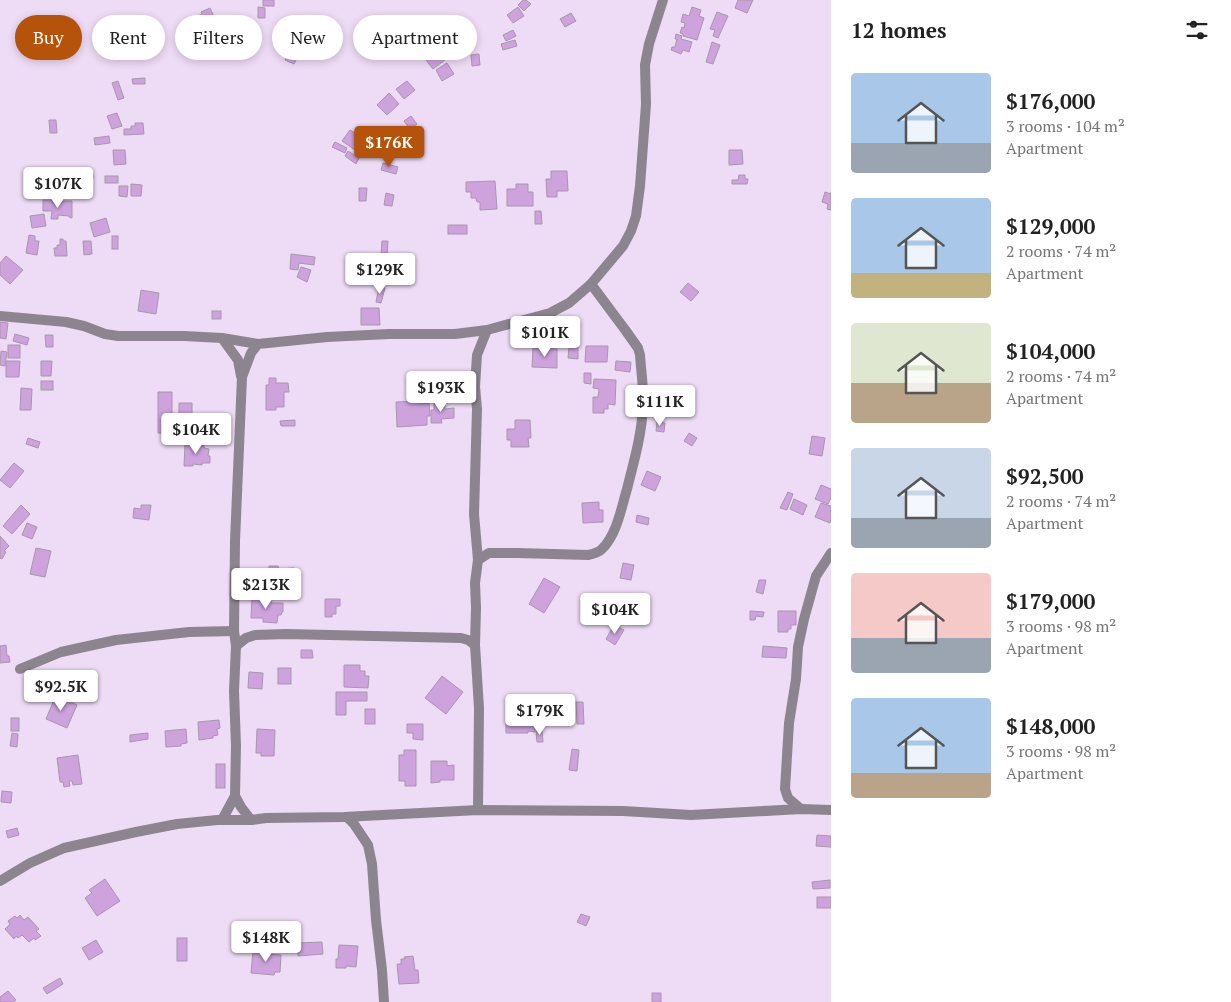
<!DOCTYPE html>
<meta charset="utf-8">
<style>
:root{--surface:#fff;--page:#f2f2f2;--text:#222;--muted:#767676;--accent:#b45309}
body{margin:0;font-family:"PT Serif",serif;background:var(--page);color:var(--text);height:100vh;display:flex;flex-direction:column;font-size:19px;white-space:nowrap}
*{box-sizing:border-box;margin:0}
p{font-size:16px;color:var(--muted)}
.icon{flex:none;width:28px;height:28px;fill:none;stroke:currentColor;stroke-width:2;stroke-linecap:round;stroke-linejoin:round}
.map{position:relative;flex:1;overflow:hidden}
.sheet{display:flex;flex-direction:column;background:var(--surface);width:400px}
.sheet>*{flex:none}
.banner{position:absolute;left:15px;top:15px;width:475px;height:45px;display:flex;gap:10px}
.price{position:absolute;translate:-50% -42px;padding:0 11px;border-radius:5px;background:#fff;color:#222;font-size:16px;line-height:32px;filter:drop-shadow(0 1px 2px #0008)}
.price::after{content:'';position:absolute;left:50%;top:30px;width:15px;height:11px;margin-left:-8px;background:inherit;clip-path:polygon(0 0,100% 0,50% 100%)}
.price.on{background:var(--accent);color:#fff}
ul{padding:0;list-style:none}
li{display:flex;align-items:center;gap:15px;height:125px;padding:0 20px}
li span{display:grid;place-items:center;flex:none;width:140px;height:100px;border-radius:5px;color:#555}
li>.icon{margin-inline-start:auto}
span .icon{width:60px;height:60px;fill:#fffc;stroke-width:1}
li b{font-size:21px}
h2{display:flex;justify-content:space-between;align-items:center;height:60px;padding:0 20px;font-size:21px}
.tag{padding:0 18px;border-radius:22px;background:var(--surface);box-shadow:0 2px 8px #0003;font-size:18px;line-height:45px}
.tag.on{background:var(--accent);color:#fff}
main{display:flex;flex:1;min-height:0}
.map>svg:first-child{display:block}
.building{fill:#cda2dd;stroke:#a896ae}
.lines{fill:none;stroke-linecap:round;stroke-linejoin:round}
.street{stroke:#8c858f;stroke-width:10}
</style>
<main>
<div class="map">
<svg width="831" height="1002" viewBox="0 0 831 1002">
<rect width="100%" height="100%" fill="#eedbf5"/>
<g class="building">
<rect x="263" y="0" width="11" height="6"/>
<polygon points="523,0 526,0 531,4 524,11 518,5"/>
<polygon points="738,0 753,0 747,13 735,8"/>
<polygon points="258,7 265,8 265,18 258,18"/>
<polygon points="518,7 524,16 513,23 507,15"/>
<polygon points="692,7 701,10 699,16 704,18 697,40 683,36 683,34 680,33 682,27 684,28 685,23 681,22 683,14 689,16"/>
<polygon points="210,8 216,21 203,27 198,16 202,14 201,12"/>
<polygon points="717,12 728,16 718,38 713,36 715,30 710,29"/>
<polygon points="571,13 576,21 565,27 560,19"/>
<polygon points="513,30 516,36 506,41 503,35"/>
<polygon points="676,34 682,36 681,39 692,42 689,52 683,50 681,54 671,50 672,47 675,47 677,39 675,39"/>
<polygon points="515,40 517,46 503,50 501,44"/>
<polygon points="712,42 720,45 713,64 706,62"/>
<polygon points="439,49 443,54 441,55 445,60 433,69 426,60 432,55 433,57 437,55 435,52"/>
<polygon points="288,54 297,58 294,64 285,60"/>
<polygon points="479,54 480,65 472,66 471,55"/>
<polygon points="447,63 454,74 442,81 436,70"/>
<polygon points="145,78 145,84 133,84 132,79"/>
<polygon points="118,81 124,98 118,100 112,83"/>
<polygon points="407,81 415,90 404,99 396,89"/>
<polygon points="389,93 399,104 387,115 377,105"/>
<polygon points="117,113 122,126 112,129 107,116"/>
<polygon points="411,116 417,124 410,129 404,121"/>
<polygon points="49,120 56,120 57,133 50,133"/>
<polygon points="135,123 143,123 144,134 124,135 124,129 131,129 131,126 135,126"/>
<polygon points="350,130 363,138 355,150 342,141"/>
<polygon points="109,136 110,143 95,145 94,138"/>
<polygon points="335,142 347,148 345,153 332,147"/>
<polygon points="381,143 387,146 380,158 374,155"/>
<polygon points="113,150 125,150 126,164 114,165"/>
<polygon points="729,150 742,150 743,164 729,165"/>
<polygon points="348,151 359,158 356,164 345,156"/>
<polygon points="383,163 398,167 396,174 381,170"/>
<polygon points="76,171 87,171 87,174 93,174 93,179 76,178"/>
<polygon points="551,171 567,171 568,191 557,191 557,197 547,197 546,179 551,179"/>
<polygon points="739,175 745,175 745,179 748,179 747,184 732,184 732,180 738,180"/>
<rect x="105" y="176" width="13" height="7"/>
<polygon points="495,181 497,209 480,210 480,202 477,202 476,198 471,198 471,192 466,192 466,182"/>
<polygon points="131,184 142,185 141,196 131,196"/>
<polygon points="516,184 528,184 528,192 533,192 533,206 507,206 507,189 516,189"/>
<polygon points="119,186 128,186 127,197 119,196"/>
<polygon points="359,188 367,188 366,201 359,201"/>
<polygon points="825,192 831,194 831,192 831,210 827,209 828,204 822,202"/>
<polygon points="386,193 394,195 392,206 384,205"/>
<polygon points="43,200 53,200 52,203 62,203 62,201 72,201 72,218 69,217 69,216 58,215 58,219 51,219 52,211 43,211"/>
<polygon points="535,211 541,211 542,224 535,224"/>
<polygon points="44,214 46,226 32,228 30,216"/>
<polygon points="106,218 110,232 94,237 90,223"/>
<rect x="448" y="225" width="19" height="9"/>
<polygon points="29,235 35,236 35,241 39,241 37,255 26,253"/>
<rect x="112" y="236" width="6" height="13"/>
<polygon points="60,239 63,239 63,241 66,241 67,256 55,256 54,248 57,248 57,245 60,245"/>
<polygon points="83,241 91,241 92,254 84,255"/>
<polygon points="382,241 388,241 387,256 381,255"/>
<polygon points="291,254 315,257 314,265 299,263 298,270 290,269"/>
<polygon points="6,256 23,270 10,284 0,275 0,263"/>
<polygon points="351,265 366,269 363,278 348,274"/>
<polygon points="301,267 311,270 307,282 297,277"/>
<polygon points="371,268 380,270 377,283 368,281"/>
<polygon points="688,283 699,292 691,301 680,292"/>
<polygon points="379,287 385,288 381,303 376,302"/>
<polygon points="141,290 159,293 156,314 138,311"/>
<polygon points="361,308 379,308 380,325 361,325"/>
<rect x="212" y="311" width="9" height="8"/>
<polygon points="0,322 8,323 6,339 0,338"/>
<polygon points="15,334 29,338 27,345 13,341"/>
<polygon points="45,335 53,335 53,347 46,347"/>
<rect x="8" y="345" width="12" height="13"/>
<polygon points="586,346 608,346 607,362 585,362"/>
<polygon points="569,347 578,347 578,359 568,358"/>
<polygon points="533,348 557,349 557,368 532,367"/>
<polygon points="1,351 7,352 5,366 0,365"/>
<polygon points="6,361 20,361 19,377 6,377"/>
<polygon points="41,361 52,361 51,376 41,376"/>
<polygon points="616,361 631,362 630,372 615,370"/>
<polygon points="584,373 591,373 591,384 584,383"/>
<polygon points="269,378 276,378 276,383 288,383 289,392 284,392 284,407 276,407 276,410 266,410 266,385 269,385"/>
<polygon points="594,379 616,380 615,405 608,404 608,409 604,409 604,413 593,413 593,397 598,397 599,389 593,388"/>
<rect x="41" y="381" width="12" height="9"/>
<polygon points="21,388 32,389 31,410 20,410"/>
<polygon points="158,392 172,392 172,434 158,433"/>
<polygon points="419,401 419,404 429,403 430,416 427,416 427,425 397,427 396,402"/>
<polygon points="179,403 192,403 192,420 198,420 198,432 182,432 182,429 179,429 179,425 175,425 175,418 179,418"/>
<polygon points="434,403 445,403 445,409 454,408 454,418 441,419 442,423 431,423 431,410 434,410"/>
<polygon points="295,420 295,426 281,426 280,421"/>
<polygon points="515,420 530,420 531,438 528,438 529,447 511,447 511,440 507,440 507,429 515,429"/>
<polygon points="657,422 665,423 664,432 656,431"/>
<polygon points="689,433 697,438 692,446 684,441"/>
<polygon points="812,436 825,438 822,456 809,454"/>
<polygon points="28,438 40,442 38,448 26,444"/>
<polygon points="185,444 204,445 204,448 209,449 208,456 210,456 210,463 202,463 202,465 193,464 193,466 184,466"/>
<polygon points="14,463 24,471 10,488 0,480"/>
<polygon points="647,471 661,477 655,491 641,485"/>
<polygon points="821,485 831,489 831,498 828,504 815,499"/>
<polygon points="788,492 793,494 787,510 780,508"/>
<polygon points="794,499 807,505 803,515 790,509"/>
<polygon points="599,502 599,510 603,510 603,522 583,523 582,503"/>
<polygon points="821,503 831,506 831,519 830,523 815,517"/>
<polygon points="21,505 30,514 12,534 3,526"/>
<polygon points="141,505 151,505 149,520 133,518 134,508 141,509"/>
<polygon points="637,515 649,518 648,525 636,522"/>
<polygon points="27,523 37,527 32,539 22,535"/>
<polygon points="0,536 9,546 4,551 6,552 2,559 0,558"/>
<polygon points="36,548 51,551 45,577 30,574"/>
<polygon points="623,563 634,565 631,580 620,578"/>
<polygon points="269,566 278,566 279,569 294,568 294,580 298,580 299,590 272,591 272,587 265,587 265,576 269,576"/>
<polygon points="544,578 560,587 544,613 529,604"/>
<polygon points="759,580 766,580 763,594 756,592"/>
<polygon points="252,597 271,598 271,603 283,603 283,612 282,612 281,615 278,615 277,623 263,622 263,618 251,618"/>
<polygon points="325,599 340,599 340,606 336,606 336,614 332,614 332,617 325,617"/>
<polygon points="612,601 628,605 624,622 608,618"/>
<polygon points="750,611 764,612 763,617 756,616 755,620 750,620"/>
<polygon points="778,611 796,611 796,625 791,625 791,629 788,629 788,632 778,632"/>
<polygon points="614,625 624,630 615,645 606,639"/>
<polygon points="6,645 7,656 9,656 10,662 0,663 0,646"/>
<polygon points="763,646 787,648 786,658 762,657"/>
<polygon points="301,650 312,650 313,658 301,658"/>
<polygon points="344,665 360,665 360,671 365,671 365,676 369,676 368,688 344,687"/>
<rect x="278" y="668" width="13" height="16"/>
<polygon points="249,672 263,673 262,689 248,688"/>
<polygon points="442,676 463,692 446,714 425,698"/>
<polygon points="336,692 367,692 367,701 346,701 346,715 336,715"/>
<polygon points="56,695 77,705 67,728 46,719"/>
<polygon points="576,702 583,702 584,724 577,724"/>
<polygon points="514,705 535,705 535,732 528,731 528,733 506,733 506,723 509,723 509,712 513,713"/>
<rect x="365" y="709" width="10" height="15"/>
<rect x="11" y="718" width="8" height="13"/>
<polygon points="219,720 220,728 217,729 218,735 213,736 213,738 199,740 198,722"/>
<polygon points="407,724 423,724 423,740 413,739 413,733 407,733"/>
<polygon points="186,729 187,743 181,744 181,746 166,747 165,731"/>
<polygon points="257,729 275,730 274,756 261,756 261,753 256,753"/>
<polygon points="536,731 542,731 543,742 537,742"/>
<polygon points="12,733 18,734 17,747 10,746"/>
<polygon points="148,733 148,739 130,742 130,735"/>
<polygon points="572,749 579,750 577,771 569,770"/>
<polygon points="404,750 416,750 416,786 405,786 405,781 399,781 399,755 404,755"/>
<polygon points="78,755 82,784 73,785 72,781 69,781 70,786 64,787 63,782 60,782 57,758"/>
<polygon points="431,761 447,761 447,766 454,765 454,780 440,780 440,782 431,783"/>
<rect x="216" y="764" width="9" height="24"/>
<polygon points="2,791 12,792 11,803 1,802"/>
<polygon points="17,828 19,835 8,838 6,831"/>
<polygon points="817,835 831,836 831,847 816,846"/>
<polygon points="105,879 120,901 97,916 85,898 92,893 89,890"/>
<polygon points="830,880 830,888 813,889 812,882"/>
<rect x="817" y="897" width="14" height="11"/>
<polygon points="581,914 590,917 586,926 577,922"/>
<polygon points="20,915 24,920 28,917 39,929 36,931 41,936 35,940 34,938 29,942 22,935 18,938 16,936 14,939 5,929 10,924 8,921 15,916 17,918"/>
<polygon points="266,935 278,935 279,945 266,945"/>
<rect x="177" y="938" width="10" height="23"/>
<polygon points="96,940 103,952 89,960 82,948"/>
<polygon points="322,942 323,954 298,956 297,943"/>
<polygon points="339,945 358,946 356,967 346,966 346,968 336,968 336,959 338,959"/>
<polygon points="253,951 266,951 266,954 281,955 280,972 275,972 274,975 251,973"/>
<polygon points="413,956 415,970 418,970 419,983 399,984 397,964 401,964 401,959 405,959 404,957"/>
<polygon points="60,978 63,984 47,994 43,988"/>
<polygon points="8,991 16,1000 13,1002 0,1002 0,997"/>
<rect x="652" y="993" width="9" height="9"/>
</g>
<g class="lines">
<g class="street">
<polyline points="0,316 66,322 84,326 105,334 118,336 184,336 222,338 258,344"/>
<polyline points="222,338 238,360 241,376"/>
<polyline points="478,560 474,514 477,409 475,387 477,355 487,330"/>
<polyline points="236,646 246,638 255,635 286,634 461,638 468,640 475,645"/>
<polyline points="20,669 61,652 116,640 189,632 234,631"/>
<polyline points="801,809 788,798 785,789 789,723 796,679 798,647 804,619 816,576 831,553"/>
<path d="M478 810 479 708 475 645 476 608 475 583 478 560 489 553H518L588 555C593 554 598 553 602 549 617 534 621 509 627 489 634 461 642 434 643 405 644 389 641 371 640 355L638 348 626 331 591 284"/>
<polyline points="347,817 354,824 368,845 372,864 376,920 382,970 384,1002"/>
<polyline points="222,820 235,796"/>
<polyline points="251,820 241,807 235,796 236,746 234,691 236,646 234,631 235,541 242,377 251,353 258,344 327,337 389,334 455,334 487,330 550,313 569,303 591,284 623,246 631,231 636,216 640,186 646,104 645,65 649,44 663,0"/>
<polyline points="0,881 30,863 64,848 136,832 177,824 217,820 251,820 266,818 344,817 478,810 623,811 691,815 801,809 831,810"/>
</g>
</g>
</svg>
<b class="price on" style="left:389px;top:168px">$176K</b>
<b class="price" style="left:58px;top:209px">$107K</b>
<b class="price" style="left:380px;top:295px">$129K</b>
<b class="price" style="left:545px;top:358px">$101K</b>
<b class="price" style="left:441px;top:413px">$193K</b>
<b class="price" style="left:660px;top:427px">$111K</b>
<b class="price" style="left:196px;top:455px">$104K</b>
<b class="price" style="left:266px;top:610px">$213K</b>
<b class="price" style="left:615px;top:635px">$104K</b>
<b class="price" style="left:61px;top:712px">$92.5K</b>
<b class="price" style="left:540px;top:736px">$179K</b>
<b class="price" style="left:266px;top:963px">$148K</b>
<div class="banner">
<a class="tag on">Buy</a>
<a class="tag">Rent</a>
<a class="tag">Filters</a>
<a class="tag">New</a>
<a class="tag">Apartment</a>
</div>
</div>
<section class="sheet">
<h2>12 homes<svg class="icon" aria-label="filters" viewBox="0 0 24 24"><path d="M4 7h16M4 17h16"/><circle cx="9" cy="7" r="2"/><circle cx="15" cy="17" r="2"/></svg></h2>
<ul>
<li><span style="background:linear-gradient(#a9c7e8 70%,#9aa5b1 0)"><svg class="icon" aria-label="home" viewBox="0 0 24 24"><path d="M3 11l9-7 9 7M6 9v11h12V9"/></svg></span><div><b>$176,000</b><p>3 rooms · 104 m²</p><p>Apartment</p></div></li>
<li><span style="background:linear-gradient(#a9c7e8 75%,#c2b280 0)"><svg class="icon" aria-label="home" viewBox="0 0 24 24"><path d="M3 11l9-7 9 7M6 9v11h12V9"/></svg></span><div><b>$129,000</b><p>2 rooms · 74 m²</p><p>Apartment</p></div></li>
<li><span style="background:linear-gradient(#dfe7d0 60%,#b9a48a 0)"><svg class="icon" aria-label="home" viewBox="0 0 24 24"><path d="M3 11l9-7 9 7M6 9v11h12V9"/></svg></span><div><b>$104,000</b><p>2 rooms · 74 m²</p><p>Apartment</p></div></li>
<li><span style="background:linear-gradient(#c9d6e8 70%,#9aa5b1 0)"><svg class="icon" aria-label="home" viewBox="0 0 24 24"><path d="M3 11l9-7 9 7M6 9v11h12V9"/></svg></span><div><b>$92,500</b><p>2 rooms · 74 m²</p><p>Apartment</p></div></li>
<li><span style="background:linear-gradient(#f6c9c9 65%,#9aa5b1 0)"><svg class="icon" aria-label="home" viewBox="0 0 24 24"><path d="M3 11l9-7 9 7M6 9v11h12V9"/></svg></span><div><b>$179,000</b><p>3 rooms · 98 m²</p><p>Apartment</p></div></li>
<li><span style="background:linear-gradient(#a9c7e8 75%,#b9a48a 0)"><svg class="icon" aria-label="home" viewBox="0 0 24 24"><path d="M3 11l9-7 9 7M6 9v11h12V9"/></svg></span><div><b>$148,000</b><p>3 rooms · 98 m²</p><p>Apartment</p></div></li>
</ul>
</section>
</main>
